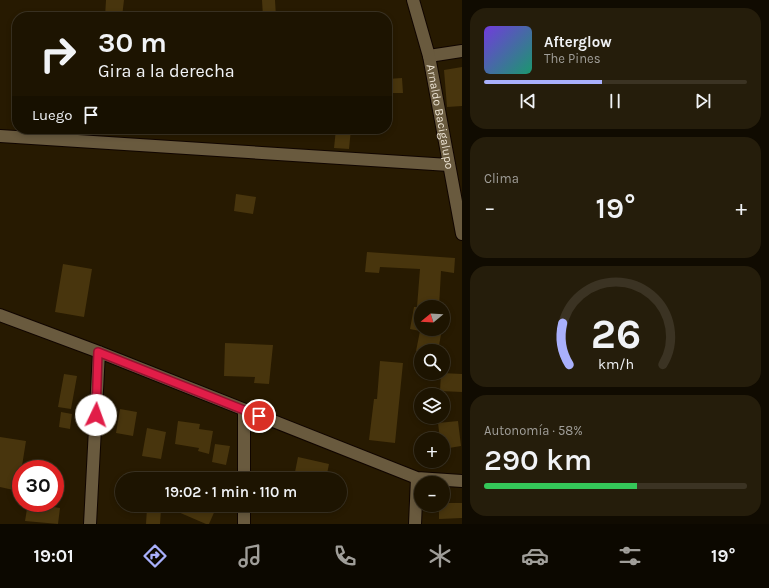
<!DOCTYPE html>
<html lang="es">
<meta charset="utf-8">
<style>
body{margin:0;font-family:Karla,sans-serif;background:#251d0b;color:#f1f3f6;height:100vh;display:flex;flex-direction:column;font-size:15px;white-space:nowrap}
*{box-sizing:border-box;margin:0}
p{font-size:13px;color:#a09e99}
.icon{flex:none;width:22px;height:22px;fill:none;stroke:currentColor;stroke-width:2;stroke-linecap:round;stroke-linejoin:round}
.map{position:relative;flex:1;overflow:hidden}
.details{display:flex;flex-direction:column;gap:8px;padding:8px;background:#100b01;width:307px}
.details>*{flex:none}
.banner{position:absolute;left:12px;top:12px;width:380px;height:122px;border-radius:16px;box-shadow:0 2px 6px #0003,0 0 0 1px #3b3323;background:#1d1401;color:#f1f3f6;overflow:hidden}
.needle{width:26px;rotate:252deg}
.controls{position:absolute;left:414px;top:300px;display:grid;gap:8px}
.controls a{display:grid;place-items:center;width:36px;height:36px;border-radius:50%;background:#1d1401;box-shadow:0 2px 6px #0003,0 0 0 1px #3b3323;font-size:20px}
.speed{position:absolute;left:12px;top:460px;display:flex;gap:8px;font-size:20px;font-weight:700;text-align:center}
.speed>*{display:grid;place-content:center;width:52px;height:52px;border-radius:50%;background:#1d1401;box-shadow:0 2px 6px #0003,0 0 0 1px #3b3323;line-height:1}
.speed .limit{border:6px solid #d22;background:#fff;color:#111}
.pin{position:absolute;display:grid;place-items:center;width:34px;height:34px;color:#fff;margin:-17px;border:2px solid #fff;border-radius:50%;box-shadow:0 1px 4px #0007}
.me{position:absolute;width:44px;margin:-22px;rotate:3deg;stroke-linejoin:round;filter:drop-shadow(0 0 3px #0008)}
.turn{display:flex;align-items:center;gap:14px;height:84px;padding:0 20px;font-size:18px}
.turn .icon{width:52px;height:52px;stroke-width:2.5}
.turn b{display:block;font-size:28px;line-height:34px}
.then{display:flex;align-items:center;height:38px;padding:0 20px;background:#0003;gap:8px;font-size:15px}
.big{font-size:30px;font-weight:600;line-height:1.1}
.details .card{flex:1;display:flex;flex-direction:column;justify-content:center;gap:6px;min-width:0;padding:0 14px;border-radius:16px;background:#251d0b}
.details .dial{align-items:center;gap:0}
.dial svg{height:104px;overflow:visible;fill:none;stroke:#3b3323;stroke-width:7;stroke-linecap:round;text-anchor:middle}
.dial text{fill:#f1f3f6;stroke:none}
.song{display:flex;align-items:center;gap:12px}
.cover{width:48px;height:48px;border-radius:6px;background:linear-gradient(135deg,hsl(260 70% 55%),hsl(160 70% 35%))}
.played{height:4px;border-radius:2px;background:linear-gradient(90deg,#a9b0fc 45%,#3b3323 45%)}
.keys{display:flex;justify-content:space-around;direction:ltr}
.heat{display:flex;justify-content:space-between;align-items:center;font-size:22px;direction:ltr}
.charge{height:6px;border-radius:3px;background:linear-gradient(90deg,#34c759 58%,#3b3323 0)}
.trip{position:absolute;left:115px;top:472px;width:232px;height:40px;border-radius:20px;background:#1d1401;box-shadow:0 2px 6px #0003,0 0 0 1px #3b3323;font-weight:600;line-height:40px;text-align:center}
.dock{display:flex;height:64px;justify-content:space-around;align-items:center;background:#0c0800;color:#a09e99}
.dock .icon{width:28px;height:28px}
.dock .on{color:#a9b0fc}
.dock b{font-size:18px;color:#f1f3f6}
main{display:flex;flex:1;min-height:0}
.map>svg:first-child{display:block}
.building{fill:#48350d}
.lines{fill:none;stroke-linecap:round;stroke-linejoin:round}
.street-casing{stroke:#100500;stroke-width:14}
.secondary-casing{stroke:#100500;stroke-width:14}
.street{stroke:#695a3e;stroke-width:12}
.secondary{stroke:#695a3e;stroke-width:12}
.route-casing{stroke:#92132f;stroke-width:10}
.route{stroke:#e11d48;stroke-width:7}
.labels{text-anchor:middle;stroke-width:4;stroke-linejoin:round;paint-order:stroke}
.street-label{font-size:12px;fill:#ece3d3;stroke:#1e1100}
</style>
<main>
<div class="map">
<svg width="462" height="524" viewBox="0 0 462 524">
<rect width="100%" height="100%" fill="#271a01"/>
<!-- building -->
<path class="building" d="M106,0H124L122,17H105Z
M262,0H275L276,17H263Z
M462,67V106L447,107L444,70Z
M402,78L403,93H388L387,79Z
M336,129H351L349,149L334,148Z
M236,194L256,197L253,214L234,211Z
M367,252L455,258L454,273L441,271L439,307H421V329H442L438,351H416L420,331L410,329L414,307H417L420,269L380,267L379,273L365,272Z
M63,264L92,269L84,317L55,312Z
M225,343L273,345L269,384L254,383L255,377L224,376Z
M380,361L403,363L395,443L369,440L374,399H377Z
M441,373L462,374V392L440,391Z
M64,374L77,376L71,409L58,407Z
M120,409L137,412L133,436L116,433Z
M61,412L72,414L70,429L59,427Z
M178,421L200,424L199,429L213,431L209,454L198,451L199,448L175,444Z
M458,421L461,446L443,449V439H440L438,423Z
M147,428L166,432L161,459L142,456Z
M0,437L26,441L18,491L0,487Z
M215,444L230,446L226,465L212,462Z
M298,457L329,464L326,479H303L294,477Z
M28,503L60,508L58,524L25,521Z
M443,503H462V518L439,519V505H443Z
M162,505H208L216,508L209,524H206Z
M147,508L161,509L160,524H146Z"/>
<g class="lines">
<!-- street casing -->
<g class="street-casing">
<path id="street" d="M429,56L462,51
M0,136L449,165
M0,315L99,352L417,478L462,481
M244,479V411
M90,524L99,352
M244,524V505
M415,524L417,478"/>
</g>
<!-- secondary casing -->
<g class="secondary-casing">
<g id="secondary">
<path id="s1" d="M413,0L429,56L462,234"/>
</g>
</g>
<!-- street -->
<use href="#street" class="street"/>
<!-- secondary -->
<use href="#secondary" class="secondary"/>
</g>
<g class="lines">
<!-- route casing -->
<g class="route-casing">
<path id="route" d="M96,415L98,352L259,416"/>
</g>
<!-- route -->
<use href="#route" class="route"/>
</g>
<g class="labels">
<!-- street labels -->
<g class="street-label">
<text dy="4" stroke="none"><textPath href="#s1" startOffset="120">Arnaldo Bacigalupo</textPath></text>
</g>
</g>
</svg>
<div class="controls">
<a><svg class="needle" viewBox="-14 -14 28 28"><path d="M0-13l5 13h-10z" fill="#e53935"/><path d="M0 13l5-13h-10z" fill="#a09e99"/></svg></a>
<a><svg class="icon" aria-label="search" viewBox="0 0 24 24"><circle cx="10" cy="10" r="6"/><path d="M15 15l6 6"/></svg></a>
<a><svg class="icon" aria-label="layers" viewBox="0 0 24 24"><path d="M12 4l9 5-9 5-9-5zM3 14l9 5 9-5"/></svg></a>
<a>+</a>
<a>−</a>
</div>
<div class="speed"><div class="limit">30</div></div>
<div class="pin" style="left:259px;top:416px;background:#d93025"><svg class="icon" aria-label="arrive" viewBox="0 0 24 24"><path d="M6 21V4h12l-3 4 3 4H6"/></svg></div>
<svg class="me" style="left:96px;top:415px" viewBox="-20 -20 40 40"><circle r="19" fill="#fff"/><path d="M0-13L10 11 0 6-10 11z" fill="#e11d48"/></svg>
<div class="trip">19:02 · 1 min · 110 m</div>
<div class="banner">
<div class="turn"><svg class="icon" aria-label="right" viewBox="0 0 24 24"><path d="M7 20v-9h11M14 6l5 5-5 5"/></svg><div><b>30 m</b>Gira a la derecha</div></div>
<div class="then">Luego<svg class="icon" aria-label="arrive" viewBox="0 0 24 24"><path d="M6 21V4h12l-3 4 3 4H6"/></svg></div>
</div>
</div>
<section class="details">
<div class="card">
<div class="song"><i class="cover"></i><div><b>Afterglow</b><p>The Pines</p></div></div>
<div class="played"></div>
<div class="keys"><svg class="icon" aria-label="previous" viewBox="0 0 24 24"><path d="M18 5L8 12l10 7zM5 5v14"/></svg><svg class="icon" aria-label="pause" viewBox="0 0 24 24"><path d="M8 5v14M16 5v14"/></svg><svg class="icon" aria-label="next" viewBox="0 0 24 24"><path d="M6 5l10 7-10 7zM19 5v14"/></svg></div>
</div>
<div class="card"><p>Clima</p>
<div class="heat"><a>−</a><b class="big">19°</b><a>+</a></div>
</div>
<div class="card dial"><svg viewBox="0 0 100 80">
<path d="M14 69A42 42 0 1 1 86 69"/>
<path d="M14 69A42 42 0 0 1 9 37" stroke="#a9b0fc"/>
<text x="50" y="56" font-size="32" font-weight="700">26</text>
<text x="50" y="72" font-size="11">km/h</text>
</svg></div>
<div class="card"><p>Autonomía · 58%</p><b class="big">290 km</b><div class="charge"></div></div>
</section>
</main>
<nav class="dock">
<b>19:01</b>
<svg class="icon on" aria-label="directions" viewBox="0 0 24 24"><path d="M12 3l9 9-9 9-9-9zM9 14v-3h6M13 9l2 2-2 2"/></svg>
<svg class="icon" aria-label="music" viewBox="0 0 24 24"><path d="M9 18V5l10-2v13"/><circle cx="6" cy="18" r="3"/><circle cx="16" cy="16" r="3"/></svg>
<svg class="icon" aria-label="phone" viewBox="0 0 24 24"><path d="M5 4h4l2 5-3 2q2 4 5 5l2-3 5 2v4C11 20 4 13 5 4z"/></svg>
<svg class="icon" aria-label="climate" viewBox="0 0 24 24"><path d="M12 3v18M4 7l16 10M4 17L20 7"/></svg>
<svg class="icon" aria-label="car" viewBox="0 0 24 24"><path d="M5 17H2v-5l4-1 3-4h7l3 4 3 1v5h-3M9 17h6M6 11h13"/><circle cx="7" cy="17" r="2"/><circle cx="17" cy="17" r="2"/></svg>
<svg class="icon" aria-label="filters" viewBox="0 0 24 24"><path d="M4 7h16M4 17h16"/><circle cx="9" cy="7" r="2"/><circle cx="15" cy="17" r="2"/></svg>
<b>19°</b>
</nav>
